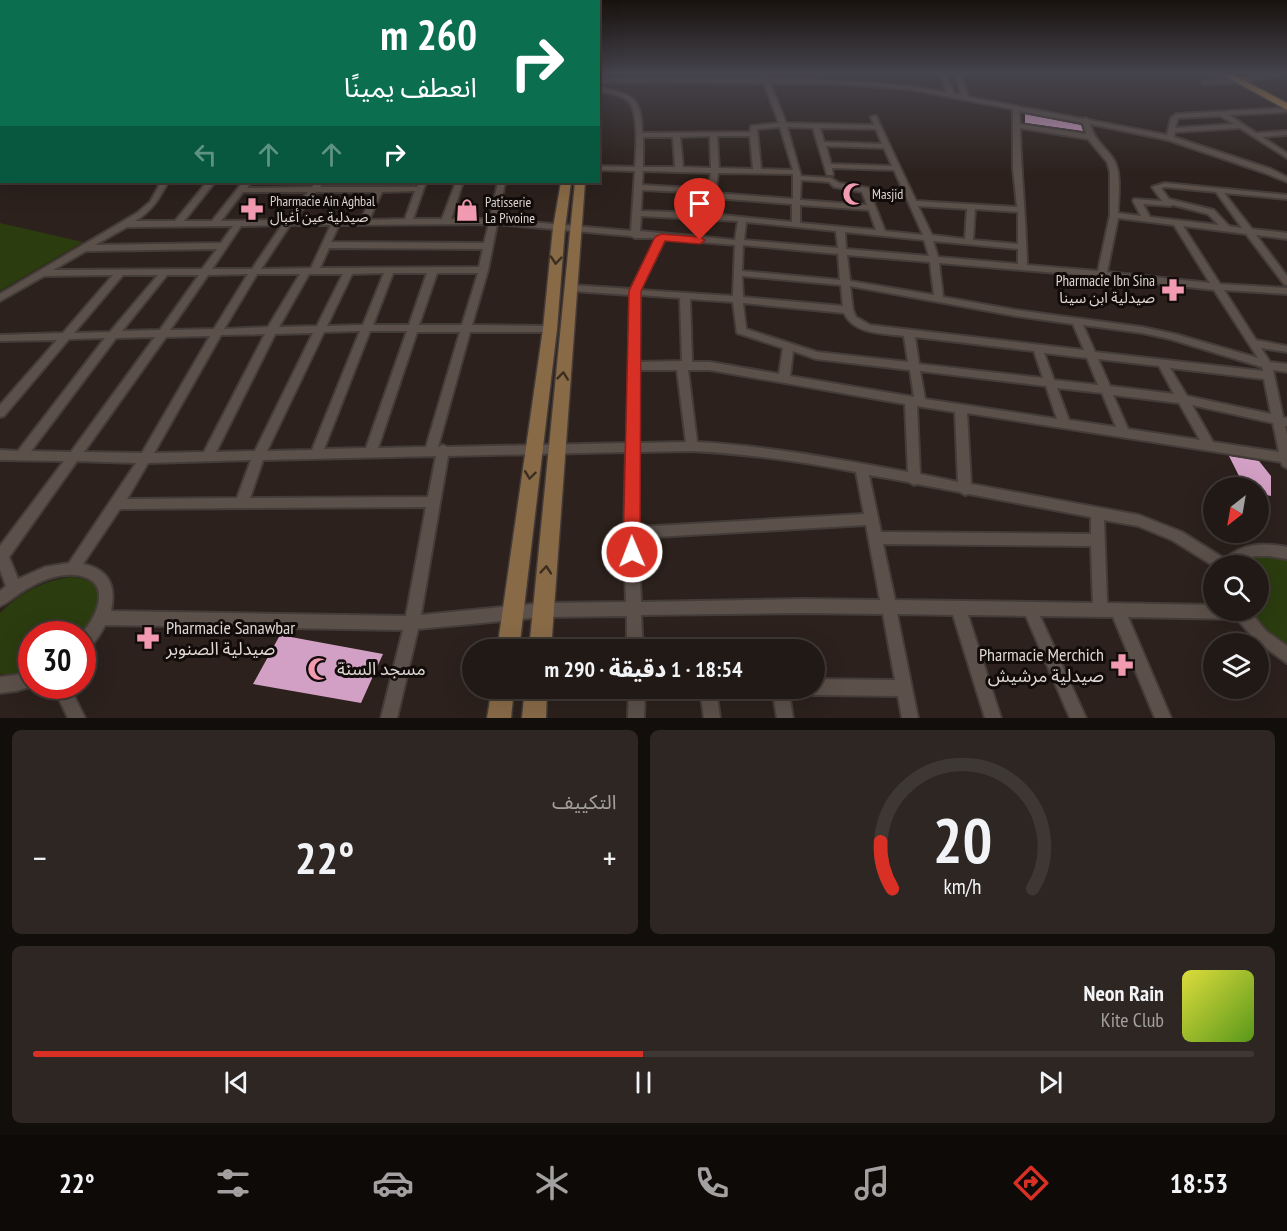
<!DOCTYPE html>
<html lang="ar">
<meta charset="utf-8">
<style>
body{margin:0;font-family:"PT Sans Narrow","Noto Sans Arabic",sans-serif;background:#2d2622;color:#f1f3f6;direction:rtl;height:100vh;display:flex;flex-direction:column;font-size:22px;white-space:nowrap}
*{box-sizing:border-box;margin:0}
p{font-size:20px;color:#a2a0a0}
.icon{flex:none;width:33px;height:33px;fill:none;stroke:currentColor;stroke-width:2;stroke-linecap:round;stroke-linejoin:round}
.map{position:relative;height:718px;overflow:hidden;direction:ltr}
.panel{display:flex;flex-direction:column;gap:12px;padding:12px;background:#120e0c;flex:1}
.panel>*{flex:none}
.top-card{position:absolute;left:0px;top:0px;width:600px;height:183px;box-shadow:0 6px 24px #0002,0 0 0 2px #3e3834;direction:rtl;background:#0b6e4f;color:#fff;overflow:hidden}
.needle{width:39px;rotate:211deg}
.controls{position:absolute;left:1203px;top:477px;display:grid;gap:12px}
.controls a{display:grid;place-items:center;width:66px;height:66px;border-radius:50%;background:#211915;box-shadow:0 6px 24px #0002,0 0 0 2px #3e3834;font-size:30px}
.speed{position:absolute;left:18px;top:621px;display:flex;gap:12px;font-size:30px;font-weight:700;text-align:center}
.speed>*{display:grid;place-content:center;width:78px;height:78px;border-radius:50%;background:#211915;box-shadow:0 6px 24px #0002,0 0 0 2px #3e3834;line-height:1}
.speed .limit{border:9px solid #d22;background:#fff;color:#111}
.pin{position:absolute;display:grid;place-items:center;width:51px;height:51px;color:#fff;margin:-62px -26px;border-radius:50% 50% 50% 0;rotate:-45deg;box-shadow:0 0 6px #0007}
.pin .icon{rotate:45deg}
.me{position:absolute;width:66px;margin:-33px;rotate:359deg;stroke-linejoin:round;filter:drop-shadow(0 0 4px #0008)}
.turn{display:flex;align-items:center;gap:21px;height:126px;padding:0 24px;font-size:27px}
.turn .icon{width:78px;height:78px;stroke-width:2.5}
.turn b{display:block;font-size:42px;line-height:51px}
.lanes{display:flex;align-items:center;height:57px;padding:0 24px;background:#0003;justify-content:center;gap:30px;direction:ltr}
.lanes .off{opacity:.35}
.big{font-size:45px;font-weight:800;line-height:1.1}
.panel .tile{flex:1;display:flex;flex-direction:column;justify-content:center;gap:9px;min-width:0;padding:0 21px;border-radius:9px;background:#2d2622}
.panel .dial{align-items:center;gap:0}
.dial svg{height:156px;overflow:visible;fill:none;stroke:#3e3834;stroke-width:7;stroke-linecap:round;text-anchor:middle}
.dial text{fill:#f1f3f6;stroke:none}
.song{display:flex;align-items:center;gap:18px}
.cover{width:72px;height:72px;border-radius:9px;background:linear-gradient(135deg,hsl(60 70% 55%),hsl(90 70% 35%))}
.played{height:6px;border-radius:3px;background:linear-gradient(90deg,#d93025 50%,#3e3834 50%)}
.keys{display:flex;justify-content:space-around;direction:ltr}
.heat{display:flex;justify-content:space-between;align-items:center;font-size:33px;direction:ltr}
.panel .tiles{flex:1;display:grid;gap:12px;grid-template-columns:1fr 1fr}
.tile:last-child{grid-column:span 2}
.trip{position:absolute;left:462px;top:639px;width:363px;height:60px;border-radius:30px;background:#211915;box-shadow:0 6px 24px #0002,0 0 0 2px #3e3834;font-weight:800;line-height:60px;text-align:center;direction:rtl}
.tab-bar{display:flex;height:96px;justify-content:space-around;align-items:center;background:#0d0a08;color:#a2a0a0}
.tab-bar .icon{width:42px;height:42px}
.tab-bar .current{color:#d93025}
.tab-bar b{font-size:27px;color:#f1f3f6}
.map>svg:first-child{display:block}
.green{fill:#2b3c0f}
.building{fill:#d2a0c4}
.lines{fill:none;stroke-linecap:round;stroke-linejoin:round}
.street-casing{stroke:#443c38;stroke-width:4}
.secondary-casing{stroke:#443c38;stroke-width:3}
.primary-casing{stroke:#443c38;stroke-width:3}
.street{fill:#5c504a;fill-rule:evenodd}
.secondary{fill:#886a47;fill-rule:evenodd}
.primary{fill:#b48544;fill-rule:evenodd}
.oneway{stroke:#3b2d1f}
.route{fill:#d93025;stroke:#8d1f18;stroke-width:1.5}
.labels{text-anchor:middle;stroke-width:6;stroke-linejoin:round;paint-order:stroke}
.far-poi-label{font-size:14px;fill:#ded7d4;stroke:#110c0a;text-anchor:start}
.poi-label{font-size:15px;fill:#ded7d4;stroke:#110c0a;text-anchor:end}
.near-poi-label{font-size:18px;fill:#ded7d4;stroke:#110c0a;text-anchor:start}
</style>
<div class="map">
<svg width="1287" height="718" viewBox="0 0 1287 718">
<rect width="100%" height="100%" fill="#2c211c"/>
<!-- green -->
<path class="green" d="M0,223L83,242L0,291Z
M1262,555L1287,559V645L1260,625L1247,611L1258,610V566H1237L1251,556Z
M70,577C116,580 101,610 82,634H32L31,671L18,674H0V613C19,593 43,581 70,577Z"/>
<!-- building -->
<path class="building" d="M1025,114L1081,125L1083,131L1025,123Z
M1229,456L1259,461L1271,476V496L1258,493V488H1245Z
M280,635L383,654L361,703L253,684Z"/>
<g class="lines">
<!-- street casing -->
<g class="street-casing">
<path id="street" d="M760,73H766L768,79C828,79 888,81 947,93L940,73H946L954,94L962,95L954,73H960L968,97L1083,119L1086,118L1089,120L1167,135L1171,118L1176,114L1287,108V112L1229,115L1256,133L1287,131V135L1262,137L1287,153V158L1240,128L1175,132L1174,137L1271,169L1287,177V182L1265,173L1168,140L1090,124C1095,142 1105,146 1114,160C1122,174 1118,198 1118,213L1141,216L1133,201L1134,199L1162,201L1152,187L1165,183L1287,195V199L1224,193L1252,229L1287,233V239L1256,235L1287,276V285L1284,284L1246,234L1183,226L1220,284L1287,288V294L1224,290L1256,340L1287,346V352L1261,348L1270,362L1287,364V372L1273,370L1283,417L1287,418V426H1285L1287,434V468L1283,466L1281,462L967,413L971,484L1139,515L1182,532L1225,559C1244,542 1264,543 1287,547V559L1269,556H1255L1246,559L1237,566H1214L1172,540L1138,526L1104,520L1107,603L1214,605V610H1249L1266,631L1287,646V663L1256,641L1237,619L1128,617L1171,718H1155L1113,617L1040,616L1086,718H1070L1026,616L968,615L1001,718H985L953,615L897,614L918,718H902L898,696L814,695L808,693L807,688H814V679L895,680L883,614L802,613L641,615L643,650H627V616L543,617L418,629L397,718H381L403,630L105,625C100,635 93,647 82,651V634H81C91,623 100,609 99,593C98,585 93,580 85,577C62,570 39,581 20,593C13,598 7,603 0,606V591L6,586L0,570V546L64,461L0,460V450L18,451L105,338L69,339L4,416L0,417V405L57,340L0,341V335L63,333L113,275L44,276L0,301V294L137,213L150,202L161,182H168C159,199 152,211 135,221H175L207,182H215L184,221H212L243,182H251L247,188L312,187L316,182H324L320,187H417L420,182H426L413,219H442L456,182H463L451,219H490L498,182H505L498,219L631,231L635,171L598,170V166L635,167C636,151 639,116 630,103C624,95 608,93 598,91V87C632,95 641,95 642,133L750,132L751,126L779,123L764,83L598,82V78L762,79ZM770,83H829L909,89L1013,109V168L1017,207L916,201L876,116L871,117L874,125L786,123ZM1019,111L1083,123L1086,134L1020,124ZM1220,116L1234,124L1175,128L1178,118ZM780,127L793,170L761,169L757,129ZM787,127L813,128L827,175H833L832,168L894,170L923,235L885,231L868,188L839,183L831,178L801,176ZM820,128L876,129L882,144L824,142ZM1020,128L1088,139L1107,162L1110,172V215L1098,271L1027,265C1026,219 1021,174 1020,128ZM710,136L711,168L683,167L680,137ZM717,136H750L753,169L719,168ZM643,137H673L675,167H643ZM826,146L884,148L892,166L831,164ZM643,171L711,173L708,189L642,185ZM718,173L793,174V199L715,193ZM801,180L829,182L834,187L862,192L867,205L800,200ZM1165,187L1216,192L1242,228L1229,226L1214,210L1169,199L1161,188ZM642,190L708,193L704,213L641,211ZM415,191L405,219L369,220L382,192ZM243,192H308L286,220L221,221ZM316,192H374L361,220H294ZM715,198L792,204V222L712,214ZM1143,204L1170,206L1173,205L1208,214L1219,225L1150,217ZM800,205L869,210L876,230L800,223ZM918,206L967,209L965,239L932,235ZM975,209L1018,212V244L973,240ZM641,216L738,221L735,240L640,231ZM1118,218L1174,225L1210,283L1107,272ZM746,222L836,231L838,248L744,240ZM489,224L484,243L331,242L339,225ZM497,224L631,236L635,238H656L631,289L572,285L567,288L572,291L630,295L627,443L447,447L443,445L438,447L470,332H550L555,329L550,326L472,325L488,270ZM282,225L252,269H212L241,226ZM290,225H331L311,268L261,269ZM127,227L233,226L221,243L95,245ZM845,232L924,240L929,256L846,249ZM665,239L735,245L733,296L640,290ZM933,241L1018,249V264L938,257ZM743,245L838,254L840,280L742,271ZM329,248L483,249L479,267L320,268ZM217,249L202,269L53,270L86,251ZM847,255L930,262L934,295L850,281ZM939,263L1102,277L1214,290L1258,358L1175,334L1142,327L1016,310L943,297ZM384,273L363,325L327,326L352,274ZM393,273H427L409,325H373ZM437,273H478L462,325H419ZM248,274L214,329L170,330L208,275ZM257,274H300L268,327L224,329ZM309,274H343L317,326L279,327ZM123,275H158L110,332L74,333ZM167,275H199L160,330L122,331ZM742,276L841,285L843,306L743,297ZM850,286L1016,316L1073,324L1084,350L870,325L856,317L853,310ZM640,295L680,298L682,361L639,362ZM690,299L733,302L737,333L783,348L779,374L710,362H692ZM743,303L844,313C854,335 884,333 904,336L908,362L817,352L746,329ZM1083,325L1142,333L1170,339L1262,367L1263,371L1095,352ZM360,331L312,450L267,451L324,332ZM370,331H407L366,448L324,449ZM417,332H460L426,447L378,448ZM313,333L255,451L216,452L275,334ZM265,334L204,452L154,453L221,335ZM210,336L142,453L84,452L166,337ZM155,337L71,452L31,451L116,338ZM915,337L1034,351L1043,378L919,364ZM793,351L816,359L910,370L914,397L790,376ZM1044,353L1087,358L1098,385L1054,380ZM1098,359L1159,366L1174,394L1110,386ZM1170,368L1264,379L1271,414L1187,396ZM639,370H677L686,442L638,443ZM688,370H710L905,404L908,472C837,459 769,446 697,442ZM920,371L1046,386L1057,419L925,399ZM1057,388L1102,393L1116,427L1069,420ZM1113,395L1179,403L1200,440L1128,429ZM1192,405L1273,423L1279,452L1213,442ZM917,406L955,412L958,482L920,474ZM692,451C750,454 800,461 856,472L864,514L638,527V452ZM626,452L624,533L626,602L543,603L421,615L448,456ZM436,456L428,497L250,498L263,460ZM251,460L237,498L127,499L148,463ZM77,461L136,463L69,563L45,567L18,579L9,557ZM869,475L909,482L914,485L917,484L960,492L965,495L969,494L1091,517V534L881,532ZM426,507L406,616L111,611C116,586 110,570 83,564L120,509ZM866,525L880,600L802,599L641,602L638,538ZM883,544L1091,546L1093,603L895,600Z
M1254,73L1266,75L1275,73L1287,74L1239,83L1204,84L1201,82L1204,80L1239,79L1259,76Z
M32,670L33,686L16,691L0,693V677L16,675Z
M53,686H69L85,718H68Z
M629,688H645L644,718H628Z
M700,688H716L720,718H704Z
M772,688H788L793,718H777Z"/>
</g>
<!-- secondary casing -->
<g class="secondary-casing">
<path id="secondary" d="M0,105H2V111H0Z
M561,182H571L565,228L557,329L519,650H497L543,329L553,228Z
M575,182H585L551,650H529Z
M492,688H514L511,718H487Z
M525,688H547L546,718H522Z"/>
</g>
<!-- primary casing -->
<g class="primary-casing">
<path id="primary" d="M1219,73H1230L1287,103V110Z"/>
</g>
<!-- street -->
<use href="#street" class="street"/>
<!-- secondary -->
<use href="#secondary" class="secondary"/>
<!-- primary -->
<use href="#primary" class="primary"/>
</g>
<!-- one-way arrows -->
<defs><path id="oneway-chevron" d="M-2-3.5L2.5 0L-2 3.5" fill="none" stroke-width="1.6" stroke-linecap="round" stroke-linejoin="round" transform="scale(1.5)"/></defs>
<g class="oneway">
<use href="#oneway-chevron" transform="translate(556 260) rotate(95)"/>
<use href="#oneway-chevron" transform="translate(563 376) rotate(-84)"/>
<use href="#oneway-chevron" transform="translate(530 475) rotate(97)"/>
<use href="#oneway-chevron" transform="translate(546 570) rotate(-85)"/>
</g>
<!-- sky -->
<linearGradient id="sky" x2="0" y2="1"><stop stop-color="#18120f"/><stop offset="0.42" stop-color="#45434b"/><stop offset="1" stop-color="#45434b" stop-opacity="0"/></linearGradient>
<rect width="1287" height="174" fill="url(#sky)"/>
<!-- route -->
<path class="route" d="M661,234L700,237L705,240L700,244L665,241L641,291L640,552L638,558L632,560L625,558L623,552L629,291L655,237Z"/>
<!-- icons -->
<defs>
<g id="mosque-bare" transform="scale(1.8)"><path d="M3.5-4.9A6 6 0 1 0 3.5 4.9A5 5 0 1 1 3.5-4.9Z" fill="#f29aaf" stroke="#110c0a" stroke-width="2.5" paint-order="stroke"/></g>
<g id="pharmacy-bare" transform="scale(1.8)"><path d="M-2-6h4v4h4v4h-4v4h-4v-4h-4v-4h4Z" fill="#f29aaf" stroke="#110c0a" stroke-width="2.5" paint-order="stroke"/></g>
<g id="shop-bare" transform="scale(1.8)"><path d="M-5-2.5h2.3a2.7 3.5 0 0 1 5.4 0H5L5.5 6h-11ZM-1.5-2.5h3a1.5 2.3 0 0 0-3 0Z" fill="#f29aaf" stroke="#110c0a" stroke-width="2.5" paint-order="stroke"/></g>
</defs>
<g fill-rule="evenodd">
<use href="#mosque-bare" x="854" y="194"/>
<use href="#pharmacy-bare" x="252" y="209"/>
<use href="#shop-bare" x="467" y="210"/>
<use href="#pharmacy-bare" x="1173" y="290"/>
<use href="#pharmacy-bare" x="148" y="638"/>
<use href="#pharmacy-bare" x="1122" y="665"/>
<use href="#mosque-bare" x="319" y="669"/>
</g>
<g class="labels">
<!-- far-poi labels -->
<g class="far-poi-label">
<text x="872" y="199">Masjid</text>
<text x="270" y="206">Pharmacie Ain Aghbal<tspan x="270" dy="16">صيدلية عين أغبال</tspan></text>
<text x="485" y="207">Patisserie<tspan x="485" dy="16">La Pivoine</tspan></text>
</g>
<!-- poi labels -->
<g class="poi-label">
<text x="1155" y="286">Pharmacie Ibn Sina<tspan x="1155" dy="17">صيدلية ابن سينا</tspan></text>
</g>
<!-- near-poi labels -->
<g class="near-poi-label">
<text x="166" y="634">Pharmacie Sanawbar<tspan x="166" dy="21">صيدلية الصنوبر</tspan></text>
<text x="1104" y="661" text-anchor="end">Pharmacie Merchich<tspan x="1104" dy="21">صيدلية مرشيش</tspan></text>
<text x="337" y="675">مسجد السنة</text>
</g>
</g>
</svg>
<div class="controls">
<a><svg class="needle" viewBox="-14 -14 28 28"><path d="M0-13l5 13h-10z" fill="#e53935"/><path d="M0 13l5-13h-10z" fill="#a2a0a0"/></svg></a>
<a><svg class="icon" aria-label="search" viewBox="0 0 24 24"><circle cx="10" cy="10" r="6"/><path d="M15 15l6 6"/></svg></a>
<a><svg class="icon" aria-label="layers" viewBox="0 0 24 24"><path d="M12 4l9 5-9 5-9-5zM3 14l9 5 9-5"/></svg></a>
</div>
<div class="speed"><div class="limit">30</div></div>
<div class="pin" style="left:700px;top:240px;background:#d93025"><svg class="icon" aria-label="arrive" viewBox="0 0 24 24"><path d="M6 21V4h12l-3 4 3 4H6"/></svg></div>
<svg class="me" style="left:632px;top:552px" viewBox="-20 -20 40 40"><circle r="17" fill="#d93025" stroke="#fff" stroke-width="3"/><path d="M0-11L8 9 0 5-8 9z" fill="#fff"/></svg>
<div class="trip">18:54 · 1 دقيقة · 290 m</div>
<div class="top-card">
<div class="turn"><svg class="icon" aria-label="right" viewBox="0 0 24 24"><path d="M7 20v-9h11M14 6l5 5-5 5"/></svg><div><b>260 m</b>انعطف يمينًا</div></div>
<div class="lanes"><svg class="icon off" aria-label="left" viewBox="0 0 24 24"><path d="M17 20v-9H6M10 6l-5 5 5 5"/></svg><svg class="icon off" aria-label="ahead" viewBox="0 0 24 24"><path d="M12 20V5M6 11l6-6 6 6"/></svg><svg class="icon off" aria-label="ahead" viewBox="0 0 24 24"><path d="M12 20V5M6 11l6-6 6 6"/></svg><svg class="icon" aria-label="right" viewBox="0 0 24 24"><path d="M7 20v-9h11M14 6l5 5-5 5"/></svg></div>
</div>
</div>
<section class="panel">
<div class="tiles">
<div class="tile dial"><svg viewBox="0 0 100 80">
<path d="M14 69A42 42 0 1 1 86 69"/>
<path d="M14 69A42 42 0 0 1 8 45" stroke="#d93025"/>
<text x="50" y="56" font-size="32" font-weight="700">20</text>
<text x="50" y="72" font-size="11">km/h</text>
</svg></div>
<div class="tile"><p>التكييف</p>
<div class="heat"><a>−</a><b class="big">22°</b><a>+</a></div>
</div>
<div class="tile">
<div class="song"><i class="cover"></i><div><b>Neon Rain</b><p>Kite Club</p></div></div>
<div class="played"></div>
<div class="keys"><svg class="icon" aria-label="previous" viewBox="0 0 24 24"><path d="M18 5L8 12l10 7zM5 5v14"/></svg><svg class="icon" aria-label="pause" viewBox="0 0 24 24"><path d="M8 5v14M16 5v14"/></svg><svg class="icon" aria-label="next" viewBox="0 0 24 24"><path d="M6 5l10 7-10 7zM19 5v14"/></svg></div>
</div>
</div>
</section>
<nav class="tab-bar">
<b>18:53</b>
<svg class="icon current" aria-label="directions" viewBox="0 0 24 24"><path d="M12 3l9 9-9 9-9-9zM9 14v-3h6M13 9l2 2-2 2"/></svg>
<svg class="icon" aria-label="music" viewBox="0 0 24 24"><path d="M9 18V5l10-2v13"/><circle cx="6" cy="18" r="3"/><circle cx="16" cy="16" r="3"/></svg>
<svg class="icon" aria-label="phone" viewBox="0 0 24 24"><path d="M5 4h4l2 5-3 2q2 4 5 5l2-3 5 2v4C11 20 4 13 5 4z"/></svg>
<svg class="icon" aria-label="climate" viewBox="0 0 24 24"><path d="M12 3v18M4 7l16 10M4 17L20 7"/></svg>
<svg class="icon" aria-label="car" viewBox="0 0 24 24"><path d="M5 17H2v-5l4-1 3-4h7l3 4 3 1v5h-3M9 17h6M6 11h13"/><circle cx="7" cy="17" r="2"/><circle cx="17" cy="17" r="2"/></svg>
<svg class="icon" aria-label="filters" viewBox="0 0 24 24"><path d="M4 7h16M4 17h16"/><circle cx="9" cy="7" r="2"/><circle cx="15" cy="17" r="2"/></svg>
<b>22°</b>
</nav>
